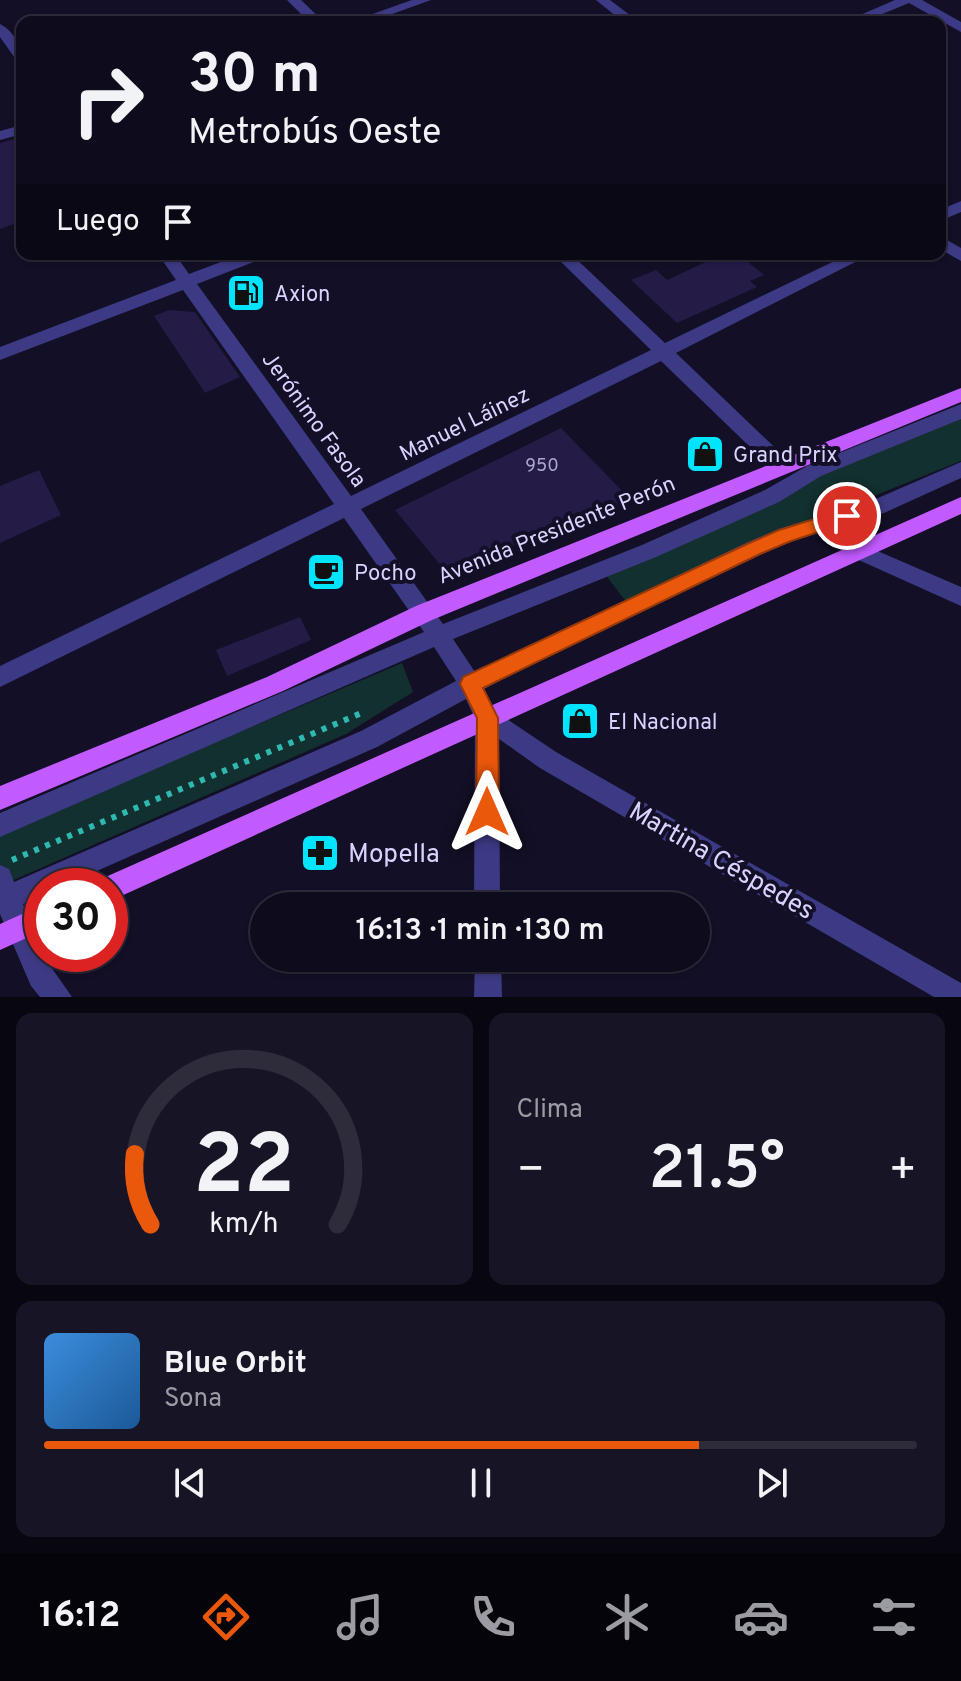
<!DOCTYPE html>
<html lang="es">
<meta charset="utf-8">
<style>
body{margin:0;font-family:Overpass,sans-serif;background:#171425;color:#f1f3f6;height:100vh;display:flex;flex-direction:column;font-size:30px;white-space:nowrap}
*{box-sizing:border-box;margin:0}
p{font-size:26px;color:#9b9ba3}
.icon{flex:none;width:44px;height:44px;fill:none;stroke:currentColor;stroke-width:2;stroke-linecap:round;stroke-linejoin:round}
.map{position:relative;height:997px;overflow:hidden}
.drawer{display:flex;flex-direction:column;gap:16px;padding:16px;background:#08060f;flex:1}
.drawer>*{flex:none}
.banner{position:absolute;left:16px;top:16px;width:930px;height:244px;border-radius:16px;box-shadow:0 2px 6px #0004,0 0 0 2px #2e2b3b;background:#0e0b1c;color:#f1f3f6;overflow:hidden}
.speed{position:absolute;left:24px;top:868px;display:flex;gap:16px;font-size:40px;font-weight:700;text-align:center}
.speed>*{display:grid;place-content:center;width:104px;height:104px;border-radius:50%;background:#0e0b1c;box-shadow:0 2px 6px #0004,0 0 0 2px #2e2b3b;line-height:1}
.speed .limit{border:12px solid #d22;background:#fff;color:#111}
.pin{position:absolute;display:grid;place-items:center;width:68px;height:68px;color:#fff;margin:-34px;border:4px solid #fff;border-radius:50%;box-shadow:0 2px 8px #0007}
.me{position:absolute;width:88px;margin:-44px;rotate:0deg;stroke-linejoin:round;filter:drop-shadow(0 0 6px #0008)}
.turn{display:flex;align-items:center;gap:28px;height:168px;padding:0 40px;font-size:36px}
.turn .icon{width:104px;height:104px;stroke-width:2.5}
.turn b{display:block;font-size:56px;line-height:68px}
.then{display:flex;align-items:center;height:76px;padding:0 40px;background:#0003;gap:16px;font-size:30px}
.big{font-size:60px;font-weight:600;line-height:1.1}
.drawer .card{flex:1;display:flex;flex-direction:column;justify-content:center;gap:12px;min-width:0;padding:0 28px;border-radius:16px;background:#171425}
.drawer .dial{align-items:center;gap:0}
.dial svg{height:208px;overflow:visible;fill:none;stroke:#2e2b3b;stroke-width:7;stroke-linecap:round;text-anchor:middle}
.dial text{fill:#f1f3f6;stroke:none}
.song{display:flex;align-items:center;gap:24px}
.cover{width:96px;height:96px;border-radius:12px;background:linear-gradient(135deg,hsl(210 70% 55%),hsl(210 70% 35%))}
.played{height:8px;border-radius:4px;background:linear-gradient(90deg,#ea580c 75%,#2e2b3b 75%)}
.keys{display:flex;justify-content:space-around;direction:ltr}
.heat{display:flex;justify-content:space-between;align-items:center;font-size:44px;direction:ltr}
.drawer .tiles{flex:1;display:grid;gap:16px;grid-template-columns:1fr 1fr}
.card:last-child{grid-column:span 2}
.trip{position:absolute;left:250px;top:892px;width:460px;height:80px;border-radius:40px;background:#0e0b1c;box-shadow:0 2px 6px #0004,0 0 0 2px #2e2b3b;font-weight:600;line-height:80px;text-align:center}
.dock{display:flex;height:128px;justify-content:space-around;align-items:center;background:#06040b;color:#9b9ba3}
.dock .icon{width:56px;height:56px}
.dock .current{color:#ea580c}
.dock b{font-size:36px;color:#f1f3f6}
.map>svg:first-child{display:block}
.green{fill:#12302f}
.building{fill:#241b47}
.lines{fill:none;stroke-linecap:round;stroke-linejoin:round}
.path{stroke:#2fb8b0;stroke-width:6;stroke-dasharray:5 7;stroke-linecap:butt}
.minor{fill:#3d3a85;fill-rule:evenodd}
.major{fill:#c25bff;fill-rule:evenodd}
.route{fill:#ea580c;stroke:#983908;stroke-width:2}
.labels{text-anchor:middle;stroke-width:8;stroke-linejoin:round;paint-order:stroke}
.number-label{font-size:18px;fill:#aca6d1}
.poi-label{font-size:22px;fill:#d9d4ff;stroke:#130f26;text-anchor:start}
.street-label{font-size:22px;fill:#d9d4ff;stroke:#130f26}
.near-poi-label{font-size:26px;fill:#d9d4ff;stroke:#130f26;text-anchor:start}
.near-street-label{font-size:26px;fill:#d9d4ff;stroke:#130f26}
</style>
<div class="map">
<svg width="961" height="997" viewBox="0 0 961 997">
<rect width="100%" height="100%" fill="#130f26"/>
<!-- green -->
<path class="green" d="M961,414V461L794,528L627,603L605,574L811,478Z
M402,663L413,692L346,734L0,886V834Z"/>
<!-- building -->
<path class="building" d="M22,137V221L0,229V143Z
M723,254H738L764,275L750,281L757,287L677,323L631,280L656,270L667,280Z
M169,310L195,312L240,377L205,393L154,316Z
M561,428L632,501L446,572L395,510Z
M39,470L61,515L0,543V486Z
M300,617L311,640L227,676L216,650Z"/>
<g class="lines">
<!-- path -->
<path class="path" d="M12,860L364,712"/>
<!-- minor -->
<path class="minor" d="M287,0H301L324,22H309Z
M412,0H431L370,22H350Z
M596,0H610L639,22H623Z
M895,0H922L961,22V32L909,3L863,22H844Z
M0,24C14,31 22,47 22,62L17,61L0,37Z
M22,125V134L0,140V131Z
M961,201V212L940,221V210Z
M940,236L961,248V261L940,249Z
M158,254H175L189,274L242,254H266L264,258L197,284L351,496L651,350L553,254H571L665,343L849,254H871L676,353L790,462L793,467L790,472H776L661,361L361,509L443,624L642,545L765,490L807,466L961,404V419L821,476L779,502L656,557L453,639L475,672L746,543L779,529L871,501L961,462V478L884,513L792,541L760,555L537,661L484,689L495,711L556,752L961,983V997H934L540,768L499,739L500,906H474L475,719L466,699L377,747L63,886H42V895L23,904L42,954L72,997H40L31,986L0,914V865L9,869L14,882L361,731L456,681L434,647L0,837V813L424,632L344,518L0,687V666L334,504L183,290L0,360V347L176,280Z
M859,543L961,587V606L852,557L849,551L852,545Z
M475,958H501L502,997H474Z"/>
<!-- major -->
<path class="major" d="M961,388V402L432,620L283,691L0,810V786L267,677L416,606Z
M961,497V514L119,897L110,901V886H98L101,879Z
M42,905V931L0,950V924Z"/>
</g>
<!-- route -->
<path class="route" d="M847,509L853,511L856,516L853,521L791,541L760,554L483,688L498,718L499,812L495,820L487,823L480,820L476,812L477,718L460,684L463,677L747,544L779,530Z"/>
<!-- icons -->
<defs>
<g id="fuel-square" transform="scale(2)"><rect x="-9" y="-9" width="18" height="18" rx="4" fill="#00e5ff" stroke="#130f26"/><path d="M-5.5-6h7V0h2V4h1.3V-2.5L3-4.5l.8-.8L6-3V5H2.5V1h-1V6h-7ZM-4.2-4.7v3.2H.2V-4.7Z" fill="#111"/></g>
<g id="shop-square" transform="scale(2)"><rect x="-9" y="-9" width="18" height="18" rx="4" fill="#00e5ff" stroke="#130f26"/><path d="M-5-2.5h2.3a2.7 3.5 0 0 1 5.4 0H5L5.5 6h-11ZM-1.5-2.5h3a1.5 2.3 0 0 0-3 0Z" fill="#111"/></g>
<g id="cafe-square" transform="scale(2)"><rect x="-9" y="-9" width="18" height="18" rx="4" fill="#00e5ff" stroke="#130f26"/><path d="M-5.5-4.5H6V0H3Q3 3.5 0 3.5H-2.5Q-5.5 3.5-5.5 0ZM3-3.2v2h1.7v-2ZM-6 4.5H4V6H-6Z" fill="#111"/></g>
<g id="pharmacy-square" transform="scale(2)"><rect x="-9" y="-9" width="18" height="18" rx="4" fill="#00e5ff" stroke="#130f26"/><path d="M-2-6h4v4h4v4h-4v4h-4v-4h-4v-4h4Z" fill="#111"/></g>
</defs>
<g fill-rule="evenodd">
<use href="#fuel-square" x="246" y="293"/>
<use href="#shop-square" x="705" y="454"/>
<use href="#cafe-square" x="326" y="572"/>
<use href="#shop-square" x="580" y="721"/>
<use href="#pharmacy-square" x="320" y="853"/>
</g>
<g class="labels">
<!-- number labels -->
<g class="number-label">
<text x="542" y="471">950</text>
</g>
<!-- poi labels -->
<g class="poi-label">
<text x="274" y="301">Axion</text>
<text x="733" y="462">Grand Prix</text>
<text x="354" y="580">Pocho</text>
<text x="608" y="729">El Nacional</text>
</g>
<!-- street labels -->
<g class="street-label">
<text transform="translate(315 419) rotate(54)" y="8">Jerónimo Fasola</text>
<text transform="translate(464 423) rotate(-26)" y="8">Manuel Láinez</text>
<text transform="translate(556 529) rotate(-22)" y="8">Avenida Presidente Perón</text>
</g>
<!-- near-poi labels -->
<g class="near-poi-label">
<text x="348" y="862">Mopella</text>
</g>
<!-- near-street labels -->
<g class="near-street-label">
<text transform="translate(722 860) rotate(30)" y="9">Martina Céspedes</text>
</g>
</g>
</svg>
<div class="speed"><div class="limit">30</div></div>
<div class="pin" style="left:847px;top:516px;background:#d93025"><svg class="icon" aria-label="arrive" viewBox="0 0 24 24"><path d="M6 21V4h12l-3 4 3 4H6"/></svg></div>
<svg class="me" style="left:487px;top:812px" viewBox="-20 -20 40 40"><path d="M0-17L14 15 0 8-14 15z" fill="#ea580c" stroke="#fff" stroke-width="4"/></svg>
<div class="trip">16:13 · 1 min · 130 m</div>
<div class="banner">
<div class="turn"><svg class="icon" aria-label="right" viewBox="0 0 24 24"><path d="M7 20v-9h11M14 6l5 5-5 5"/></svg><div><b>30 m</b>Metrobús Oeste</div></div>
<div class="then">Luego<svg class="icon" aria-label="arrive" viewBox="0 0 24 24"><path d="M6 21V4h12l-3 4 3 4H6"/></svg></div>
</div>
</div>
<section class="drawer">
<div class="tiles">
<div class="card dial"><svg viewBox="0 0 100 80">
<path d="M14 69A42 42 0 1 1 86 69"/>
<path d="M14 69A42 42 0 0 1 8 42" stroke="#ea580c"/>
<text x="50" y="56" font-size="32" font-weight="700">22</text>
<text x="50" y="72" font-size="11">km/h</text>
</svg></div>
<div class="card"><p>Clima</p>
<div class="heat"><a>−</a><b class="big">21.5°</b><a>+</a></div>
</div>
<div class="card">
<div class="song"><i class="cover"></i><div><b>Blue Orbit</b><p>Sona</p></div></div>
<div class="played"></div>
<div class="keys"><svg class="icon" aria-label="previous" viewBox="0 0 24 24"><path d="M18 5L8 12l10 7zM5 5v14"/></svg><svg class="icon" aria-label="pause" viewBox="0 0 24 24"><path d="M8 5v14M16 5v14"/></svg><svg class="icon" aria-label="next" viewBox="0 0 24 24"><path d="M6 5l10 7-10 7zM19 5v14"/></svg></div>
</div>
</div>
</section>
<nav class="dock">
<b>16:12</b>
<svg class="icon current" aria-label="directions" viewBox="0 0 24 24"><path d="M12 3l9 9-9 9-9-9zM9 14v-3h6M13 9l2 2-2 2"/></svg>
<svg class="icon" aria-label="music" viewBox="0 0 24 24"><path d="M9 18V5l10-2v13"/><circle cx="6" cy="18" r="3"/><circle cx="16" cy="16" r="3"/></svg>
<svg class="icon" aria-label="phone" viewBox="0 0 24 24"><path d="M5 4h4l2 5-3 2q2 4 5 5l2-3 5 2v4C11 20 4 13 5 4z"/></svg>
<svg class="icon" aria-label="climate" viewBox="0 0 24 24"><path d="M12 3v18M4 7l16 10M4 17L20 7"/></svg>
<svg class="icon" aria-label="car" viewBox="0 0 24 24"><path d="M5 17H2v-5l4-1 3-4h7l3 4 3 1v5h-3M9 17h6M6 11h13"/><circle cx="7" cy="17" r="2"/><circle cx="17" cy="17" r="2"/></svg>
<svg class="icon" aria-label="filters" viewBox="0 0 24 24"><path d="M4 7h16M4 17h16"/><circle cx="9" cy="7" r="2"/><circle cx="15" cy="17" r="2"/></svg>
</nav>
